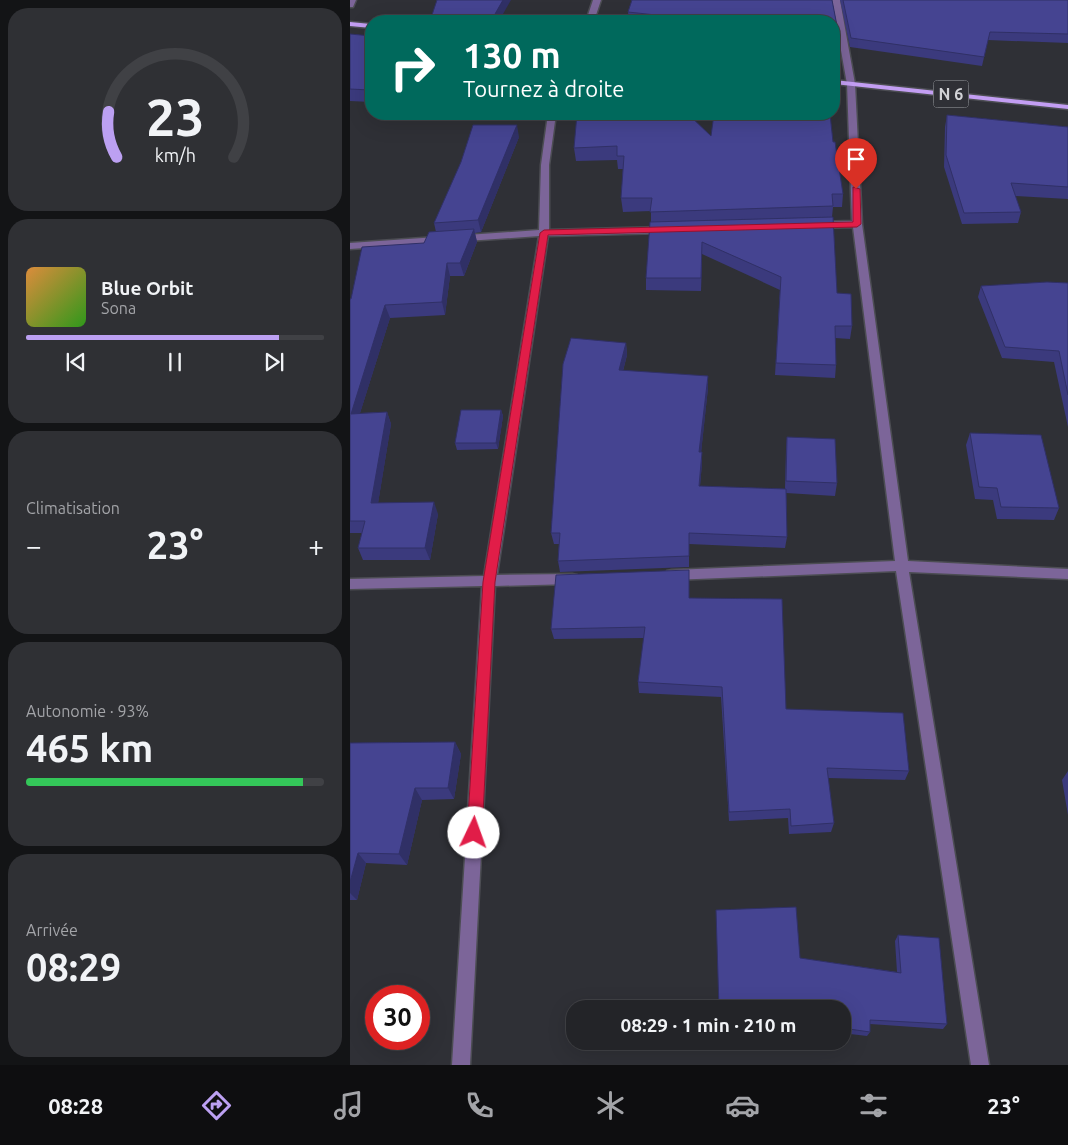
<!DOCTYPE html>
<html lang="fr">
<meta charset="utf-8">
<style>
body{margin:0;font-family:Ubuntu,sans-serif;background:#2f3034;color:#f1f3f6;height:100vh;display:flex;flex-direction:column;font-size:19px;white-space:nowrap}
*{box-sizing:border-box;margin:0}
p{font-size:16px;color:#a3a4a8}
.icon{flex:none;width:28px;height:28px;fill:none;stroke:currentColor;stroke-width:2;stroke-linecap:round;stroke-linejoin:round}
.map{position:relative;flex:1;overflow:hidden}
.side{display:flex;flex-direction:column;gap:8px;padding:8px;background:#131416;width:350px}
.side>*{flex:none}
.guide{position:absolute;left:15px;top:15px;width:475px;height:105px;border-radius:20px;box-shadow:0 5px 20px #0002,0 0 0 1px #404145;background:#00695c;color:#fff;overflow:hidden}
.speed{position:absolute;left:15px;top:985px;display:flex;gap:10px;font-size:25px;font-weight:700;text-align:center}
.speed>*{display:grid;place-content:center;width:65px;height:65px;border-radius:50%;background:#232428;box-shadow:0 5px 20px #0002,0 0 0 1px #404145;line-height:1}
.speed .limit{border:8px solid #d22;background:#fff;color:#111}
.pin{position:absolute;display:grid;place-items:center;width:42px;height:42px;color:#fff;margin:-51px -21px;border-radius:50% 50% 50% 0;rotate:-45deg;box-shadow:0 0 5px #0007}
.pin .icon{rotate:45deg}
.me{position:absolute;width:55px;margin:-28px;rotate:3deg;stroke-linejoin:round;filter:drop-shadow(0 0 4px #0008)}
.turn{display:flex;align-items:center;gap:18px;height:105px;padding:0 15px;font-size:22px}
.turn .icon{width:65px;height:65px;stroke-width:2.5}
.turn b{display:block;font-size:35px;line-height:42px}
.big{font-size:38px;font-weight:700;line-height:1.1}
.side .tile{flex:1;display:flex;flex-direction:column;justify-content:center;gap:8px;min-width:0;padding:0 18px;border-radius:20px;background:#2f3034}
.side .dial{align-items:center;gap:0}
.dial svg{height:130px;overflow:visible;fill:none;stroke:#404145;stroke-width:7;stroke-linecap:round;text-anchor:middle}
.dial text{fill:#f1f3f6;stroke:none}
.song{display:flex;align-items:center;gap:15px}
.cover{width:60px;height:60px;border-radius:8px;background:linear-gradient(135deg,hsl(30 70% 55%),hsl(110 70% 35%))}
.played{height:5px;border-radius:2px;background:linear-gradient(90deg,#bca0f2 85%,#404145 85%)}
.keys{display:flex;justify-content:space-around;direction:ltr}
.heat{display:flex;justify-content:space-between;align-items:center;font-size:28px;direction:ltr}
.charge{height:8px;border-radius:4px;background:linear-gradient(90deg,#34c759 93%,#404145 0)}
.trip{position:absolute;left:216px;top:1000px;width:285px;height:50px;border-radius:20px;background:#232428;box-shadow:0 5px 20px #0002,0 0 0 1px #404145;font-weight:700;line-height:50px;text-align:center}
.dock{display:flex;height:80px;justify-content:space-around;align-items:center;background:#0e0e10;color:#a3a4a8}
.dock .icon{width:35px;height:35px}
.dock .active{color:#bca0f2}
.dock b{font-size:22px;color:#f1f3f6}
main{display:flex;flex:1;min-height:0}
.map>svg:first-child{display:block}
.lines{fill:none;stroke-linecap:round;stroke-linejoin:round}
.minor-casing{stroke:#4c4d53;stroke-width:3}
.major-casing{stroke:#4c4d53;stroke-width:3}
.minor{fill:#7c6599;fill-rule:evenodd}
.major{fill:#c39ef3;fill-rule:evenodd}
.wall{fill:#3b3a7d}
.shaded-wall{fill:#303066}
.building{fill:#454491;stroke:#303066}
.route{fill:#e11d48;stroke:#92132f}
.labels{text-anchor:middle;stroke-width:5;stroke-linejoin:round;paint-order:stroke}
.shield{fill:#2f3036;stroke:#a1a2a7;stroke-width:1}
.shield-label{font-size:16px;font-weight:bold;fill:#d2d3d7}
</style>
<main>
<section class="side">
<div class="tile dial"><svg viewBox="0 0 100 80">
<path d="M14 69A42 42 0 1 1 86 69"/>
<path d="M14 69A42 42 0 0 1 9 41" stroke="#bca0f2"/>
<text x="50" y="56" font-size="32" font-weight="700">23</text>
<text x="50" y="72" font-size="11">km/h</text>
</svg></div>
<div class="tile">
<div class="song"><i class="cover"></i><div><b>Blue Orbit</b><p>Sona</p></div></div>
<div class="played"></div>
<div class="keys"><svg class="icon" aria-label="previous" viewBox="0 0 24 24"><path d="M18 5L8 12l10 7zM5 5v14"/></svg><svg class="icon" aria-label="pause" viewBox="0 0 24 24"><path d="M8 5v14M16 5v14"/></svg><svg class="icon" aria-label="next" viewBox="0 0 24 24"><path d="M6 5l10 7-10 7zM19 5v14"/></svg></div>
</div>
<div class="tile"><p>Climatisation</p>
<div class="heat"><a>−</a><b class="big">23°</b><a>+</a></div>
</div>
<div class="tile"><p>Autonomie · 93%</p><b class="big">465 km</b><div class="charge"></div></div>
<div class="tile"><p>Arrivée</p><b class="big">08:29</b></div>
</section>
<div class="map">
<svg width="718" height="1065" viewBox="0 0 718 1065">
<rect width="100%" height="100%" fill="#2f3036"/>
<g class="lines">
<!-- minor casing -->
<g class="minor-casing">
<path id="minor" d="M0,0H6L3,7H0Z
M243,0H251L244,21H236Z
M482,0H490L505,84L512,224L558,561L718,569V579L559,572L639,1065H621L546,571L322,580L317,579L316,575L317,571L322,570L545,561L503,227L467,228L462,225L467,222L502,221L497,84Z
M198,114H206L199,165V230L314,227L319,230L314,233L198,236L147,575L222,574L227,575L228,579L227,583L222,584L145,586L120,1065H102L132,586L0,589V579L134,576L189,236L0,249V243L189,230L191,165Z"/>
</g>
<!-- major casing -->
<g class="major-casing">
<path id="major" d="M0,22L21,24V28L0,26Z
M484,80L718,105V109L484,84Z"/>
</g>
<!-- minor -->
<use href="#minor" class="minor"/>
<!-- major -->
<use href="#major" class="major"/>
</g>
<!-- wall -->
<path class="wall" d="M282,0H482L489,36L488,45H484V21H288L279,20L278,12Z
M490,0H718V43L638,40L632,66L500,47Z
M0,34L21,36V102L0,101Z
M597,115L718,127V199L665,196L671,212L668,223L612,224L594,167L595,127Z
M361,136L483,142L493,194L492,207H483L482,217L487,293L502,326L500,339L485,338L486,365L485,378L425,375L430,290L352,254L351,291L296,290V278L301,222V211L273,212L271,198L273,169H268L267,160L226,161L224,148Z
M169,137L131,232L125,233L127,242L114,276H100L95,315L40,318L10,413L37,412L41,424L28,503L88,514L80,560H13L8,548L12,533H0V299L74,243L86,232L84,223Z
M718,283V427L704,362L652,358L628,297L631,286Z
M276,343L277,355L273,371L358,376V388L351,452H352V463L350,486L435,489L436,449L437,437L487,483L485,496L436,493L437,537L435,548L339,544V567L210,572L208,561L209,544H204L201,533Z
M151,410L153,416L148,449L107,450L105,443Z
M620,433L709,508L704,520L647,519L643,500L625,499L616,445Z
M340,598L436,709L559,771L555,780L478,778L484,823L481,832L439,834L438,818L379,821L371,697L289,693L288,682L294,638L204,639L201,629Z
M105,742L111,754L104,799L72,800L57,865L16,863L7,900H0V743Z
M718,771V815L712,780Z
M548,935L597,1024L593,1029L520,1024V1032L517,1036L492,1033V1009L450,958L547,972L545,941Z"/>
<!-- shaded-wall -->
<path class="shaded-wall" d="M153,0H161L149,21H141Z
M167,125L169,137L131,232L128,220Z
M124,229L127,242L114,276L110,263Z
M352,242V254L351,291V278Z
M97,263L100,276L95,315L92,302Z
M35,305L40,318L6,426L1,414Z
M276,343L277,355L270,382L269,370Z
M358,376V388L350,463L349,452Z
M151,410L153,416L148,449L146,443Z
M37,412L41,424L26,516L21,503Z
M352,452V463L349,497V486Z
M84,502L88,514L80,560L75,548Z
M105,742L111,754L104,799L98,788Z
M65,788L72,800L57,865L49,854Z
M8,853L16,863L7,900L0,893V882Z"/>
<!-- building -->
<path class="building" d="M87,0H153L141,21H80Z
M282,0H482L489,36H484V21H362L278,12Z
M493,0H718V34L640,32L634,57L501,38Z
M0,34L21,36V88L20,90L0,89Z
M227,114H338L361,136L364,114H480L483,142H485L493,194H482L483,206L300,212L302,198H271L274,156H267V146L224,148Z
M597,115L718,127V187L661,183L671,212L614,213L596,155Z
M123,125H167L128,220L84,223L111,162Z
M483,217L487,293L501,294L502,326H485L486,365L426,363L431,277L352,242L351,278H296L300,222Z
M124,229L110,263H97L92,302L35,305L1,414L37,412L21,503L84,502L75,548H8L15,521H0V299H1L12,247L74,243L79,232Z
M697,282L718,283V395L709,351L655,347L631,286Z
M221,338L276,343L269,370L358,376L349,452H352L349,486L436,489L437,537L339,533V556L208,561L210,533H201L213,364Z
M111,410H151L146,443H105Z
M620,433L691,435L709,508L651,507L647,488L629,487Z
M437,437L485,439L487,483L436,481Z
M339,570V598L432,599L436,709L553,713L559,771L477,768L484,823L441,826L440,809L379,812L372,687L288,682L295,627L201,629L206,575Z
M105,742L98,788H65L49,854L8,853L0,882V743Z
M446,907L450,958L551,973L548,935L589,938L597,1024L520,1020V1032L492,1028V1009H369L366,910Z"/>
<!-- route -->
<path class="route" d="M503,187L510,189L511,224L507,227L198,235L145,582L132,833L129,838L124,840L120,838L117,833L133,582L190,233L194,230L503,222Z"/>
<g class="labels">
<!-- shield labels -->
<rect class="shield" x="583.5" y="80.5" width="35" height="27" rx="4"/>
<g class="shield-label">
<text x="601" y="100">N 6</text>
</g>
</g>
</svg>
<div class="speed"><div class="limit">30</div></div>
<div class="pin" style="left:506px;top:189px;background:#d93025"><svg class="icon" aria-label="arrive" viewBox="0 0 24 24"><path d="M6 21V4h12l-3 4 3 4H6"/></svg></div>
<svg class="me" style="left:124px;top:833px" viewBox="-20 -20 40 40"><circle r="19" fill="#fff"/><path d="M0-13L10 11 0 6-10 11z" fill="#e11d48"/></svg>
<div class="trip">08:29 · 1 min · 210 m</div>
<div class="guide">
<div class="turn"><svg class="icon" aria-label="right" viewBox="0 0 24 24"><path d="M7 20v-9h11M14 6l5 5-5 5"/></svg><div><b>130 m</b>Tournez à droite</div></div>
</div>
</div>
</main>
<nav class="dock">
<b>08:28</b>
<svg class="icon active" aria-label="directions" viewBox="0 0 24 24"><path d="M12 3l9 9-9 9-9-9zM9 14v-3h6M13 9l2 2-2 2"/></svg>
<svg class="icon" aria-label="music" viewBox="0 0 24 24"><path d="M9 18V5l10-2v13"/><circle cx="6" cy="18" r="3"/><circle cx="16" cy="16" r="3"/></svg>
<svg class="icon" aria-label="phone" viewBox="0 0 24 24"><path d="M5 4h4l2 5-3 2q2 4 5 5l2-3 5 2v4C11 20 4 13 5 4z"/></svg>
<svg class="icon" aria-label="climate" viewBox="0 0 24 24"><path d="M12 3v18M4 7l16 10M4 17L20 7"/></svg>
<svg class="icon" aria-label="car" viewBox="0 0 24 24"><path d="M5 17H2v-5l4-1 3-4h7l3 4 3 1v5h-3M9 17h6M6 11h13"/><circle cx="7" cy="17" r="2"/><circle cx="17" cy="17" r="2"/></svg>
<svg class="icon" aria-label="filters" viewBox="0 0 24 24"><path d="M4 7h16M4 17h16"/><circle cx="9" cy="7" r="2"/><circle cx="15" cy="17" r="2"/></svg>
<b>23°</b>
</nav>
